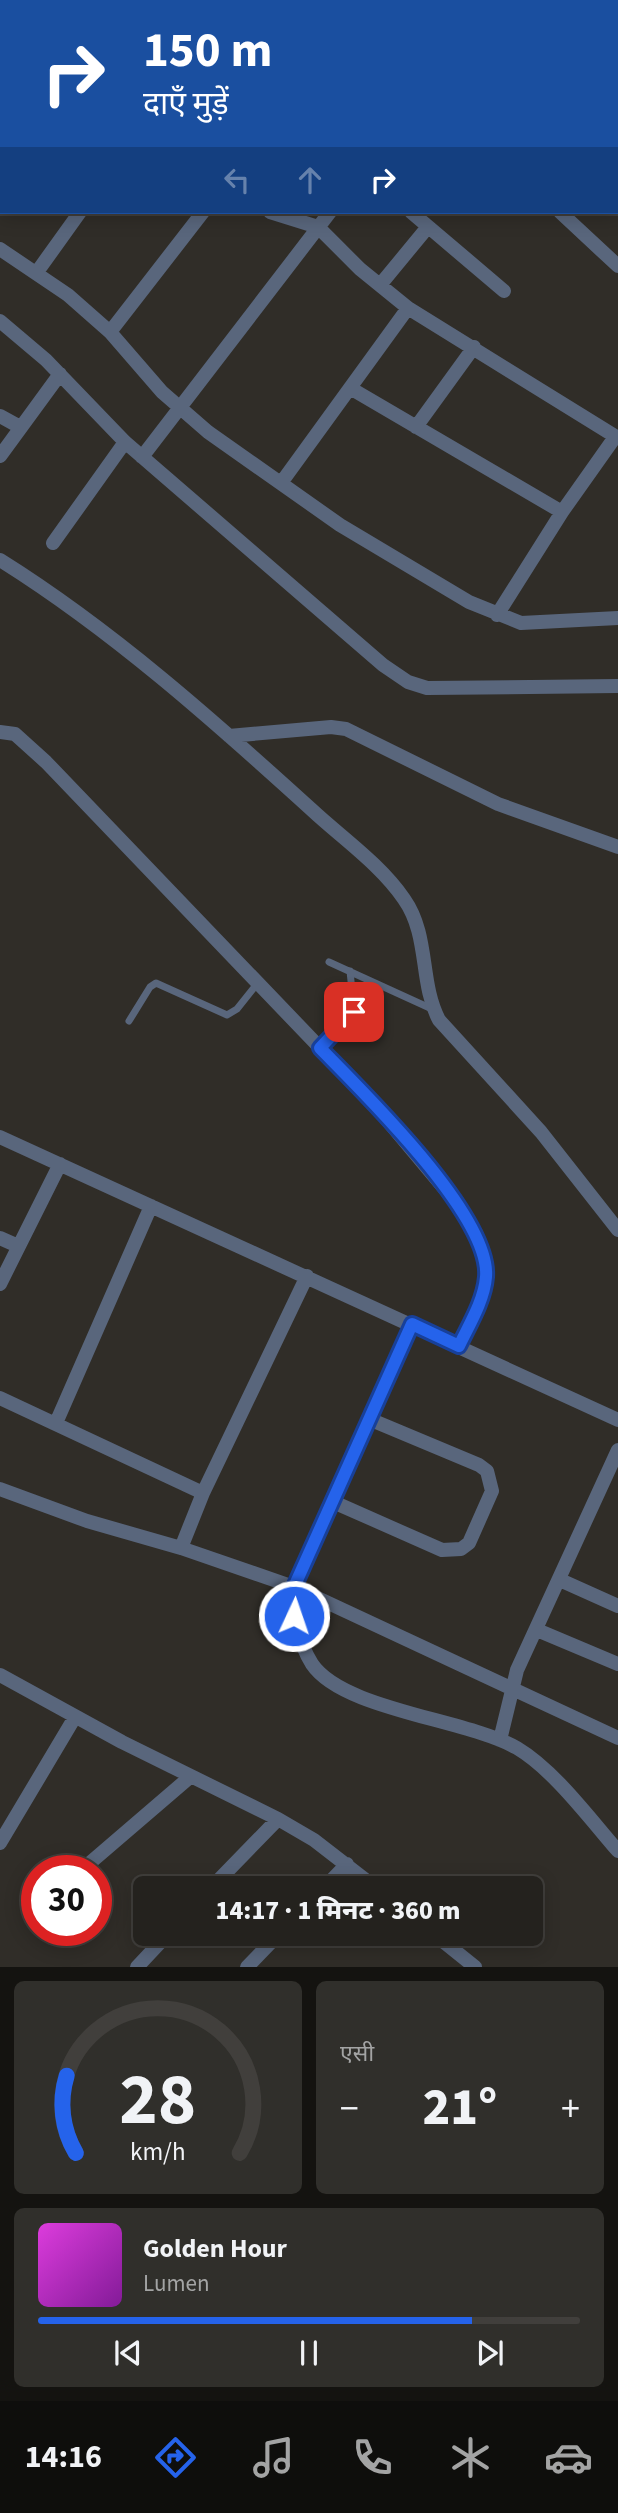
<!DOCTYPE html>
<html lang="hi">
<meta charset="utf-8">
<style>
body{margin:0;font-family:"Source Sans 3","Noto Sans Devanagari",sans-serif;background:#302f2b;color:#f1f3f6;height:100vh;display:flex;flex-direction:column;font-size:26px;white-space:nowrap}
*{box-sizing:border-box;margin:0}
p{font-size:23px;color:#a3a4a4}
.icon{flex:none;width:38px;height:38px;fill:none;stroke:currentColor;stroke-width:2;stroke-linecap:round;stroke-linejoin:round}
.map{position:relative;height:1967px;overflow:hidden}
.details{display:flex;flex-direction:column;gap:14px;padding:14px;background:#141310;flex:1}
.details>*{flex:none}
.guide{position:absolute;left:0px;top:0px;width:620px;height:214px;box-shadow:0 4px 18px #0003,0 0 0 2px #413f3c;background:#1a4fa0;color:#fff;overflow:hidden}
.speed{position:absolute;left:21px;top:1855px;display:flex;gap:14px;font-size:35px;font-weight:700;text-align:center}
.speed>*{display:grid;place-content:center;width:91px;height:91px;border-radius:50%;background:#24221e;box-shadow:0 4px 18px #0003,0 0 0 2px #413f3c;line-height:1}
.speed .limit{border:10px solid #d22;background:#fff;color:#111}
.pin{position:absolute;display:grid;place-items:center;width:60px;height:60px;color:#fff;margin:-30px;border-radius:14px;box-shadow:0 4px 10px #0006}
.me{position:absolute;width:77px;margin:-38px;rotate:3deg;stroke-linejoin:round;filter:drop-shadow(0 0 5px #0008)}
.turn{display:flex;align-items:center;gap:24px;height:147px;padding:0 28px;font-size:32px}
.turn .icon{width:91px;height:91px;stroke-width:2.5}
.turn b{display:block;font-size:49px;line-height:60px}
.lanes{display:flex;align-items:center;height:66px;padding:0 28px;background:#0003;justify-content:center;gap:35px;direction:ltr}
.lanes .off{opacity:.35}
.big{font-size:52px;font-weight:800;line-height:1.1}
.details .widget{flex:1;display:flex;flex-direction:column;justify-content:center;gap:10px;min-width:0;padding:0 24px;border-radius:10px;background:#302f2b}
.details .dial{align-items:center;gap:0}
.dial svg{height:182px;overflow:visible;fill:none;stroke:#413f3c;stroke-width:7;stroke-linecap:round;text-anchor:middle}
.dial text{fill:#f1f3f6;stroke:none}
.song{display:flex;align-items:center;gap:21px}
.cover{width:84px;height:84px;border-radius:10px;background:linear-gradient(135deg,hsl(300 70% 55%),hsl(290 70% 35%))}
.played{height:7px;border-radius:4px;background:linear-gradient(90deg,#2563eb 80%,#413f3c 80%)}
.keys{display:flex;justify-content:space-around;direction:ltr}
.heat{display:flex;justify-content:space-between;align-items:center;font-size:38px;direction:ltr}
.details .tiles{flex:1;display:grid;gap:14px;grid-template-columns:1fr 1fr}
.widget:last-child{grid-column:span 2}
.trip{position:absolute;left:133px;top:1876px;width:410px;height:70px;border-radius:10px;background:#24221e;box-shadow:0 4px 18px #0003,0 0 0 2px #413f3c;font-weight:800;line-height:70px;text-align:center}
.dock{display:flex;height:112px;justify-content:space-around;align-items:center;background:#0e0e0c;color:#a3a4a4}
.dock .icon{width:49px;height:49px}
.dock .on{color:#2563eb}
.dock b{font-size:32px;color:#f1f3f6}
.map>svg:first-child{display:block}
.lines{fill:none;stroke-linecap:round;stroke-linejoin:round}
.lane{stroke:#59667c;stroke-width:7}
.street{stroke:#59667c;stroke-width:14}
.route-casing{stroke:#184099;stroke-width:18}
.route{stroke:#2563eb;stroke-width:12}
</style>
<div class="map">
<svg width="618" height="1967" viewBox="0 0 618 1967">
<rect width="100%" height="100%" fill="#302d28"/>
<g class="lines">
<!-- lane -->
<path class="lane" d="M329,962L432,1009
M129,1021L150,987L156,983L227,1015L237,1009L257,984
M320,1048L354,1011L350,971"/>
<!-- street -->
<path class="street" d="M103,0L106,2
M342,0L344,2
M493,0L494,2
M208,2L209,0
M618,112V111
M618,138V139
M0,149L2,150
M270,212L318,227L360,269L408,308L618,438
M411,212L504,291
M560,212L618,266
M0,249L68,295L110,332L162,392L208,432L340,525L469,602L521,623L618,618
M37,272L80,212
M380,285L427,228
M0,321L46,360L125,442L383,665L408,682L427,688L618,686
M110,332L203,212
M350,388L562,512
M0,416L20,427
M416,427L474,347
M0,456L60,374
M142,457L330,212
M281,483L408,308
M53,543L125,442
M0,560C112,630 214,721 312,810C342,838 380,864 404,899C430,936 419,982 439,1020L541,1132L618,1230
M497,615L562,512L615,437
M0,732L15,734L46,762L372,1102L454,1200L476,1233L484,1255L486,1277L481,1299L459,1346
M229,736L331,727L346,729L498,804L618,847
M0,1137L618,1420
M0,1238L18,1246
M0,1284L60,1164
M412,1324L294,1587C294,1614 297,1640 312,1664C343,1710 466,1719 517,1748C554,1770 590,1819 618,1851
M0,1398L203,1493
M56,1423L151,1206
M0,1489L87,1521L181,1548L294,1587L618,1738
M331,1501L442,1550L461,1549L469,1543L492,1491L487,1471L479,1465L369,1419
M181,1548L203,1493L307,1276
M560,1580L618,1606
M537,1630L618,1664
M0,1675L122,1742L278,1819L314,1840L376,1888
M500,1740L517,1670L618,1450
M0,1843L75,1717
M84,1868L190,1777
M211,1888L278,1819
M324,1888L347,1864
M434,1934L475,1967
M137,1967L168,1934
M247,1967L279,1934"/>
</g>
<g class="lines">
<!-- route casing -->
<g class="route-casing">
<path id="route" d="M294,1616V1587L412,1324L459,1346C469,1325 484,1301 486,1277C491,1216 363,1092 320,1048L354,1012"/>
</g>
<!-- route -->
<use href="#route" class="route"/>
</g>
</svg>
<div class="speed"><div class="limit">30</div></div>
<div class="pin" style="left:354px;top:1012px;background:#d93025"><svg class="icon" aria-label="arrive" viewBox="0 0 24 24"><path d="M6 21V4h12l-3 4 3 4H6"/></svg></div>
<svg class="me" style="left:294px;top:1616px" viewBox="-20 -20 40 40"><circle r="17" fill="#2563eb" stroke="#fff" stroke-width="3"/><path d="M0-11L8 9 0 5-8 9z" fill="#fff"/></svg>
<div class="trip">14:17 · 1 मिनट · 360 m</div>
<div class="guide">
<div class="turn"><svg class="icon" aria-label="right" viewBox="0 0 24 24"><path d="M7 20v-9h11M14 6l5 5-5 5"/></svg><div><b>150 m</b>दाएँ मुड़ें</div></div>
<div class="lanes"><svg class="icon off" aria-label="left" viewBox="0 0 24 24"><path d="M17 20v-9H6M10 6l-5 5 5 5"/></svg><svg class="icon off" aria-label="ahead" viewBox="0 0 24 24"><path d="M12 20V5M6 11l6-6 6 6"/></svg><svg class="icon" aria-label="right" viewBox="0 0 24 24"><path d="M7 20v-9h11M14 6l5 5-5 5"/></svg></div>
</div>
</div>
<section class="details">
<div class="tiles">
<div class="widget dial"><svg viewBox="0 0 100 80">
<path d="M14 69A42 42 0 1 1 86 69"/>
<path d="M14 69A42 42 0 0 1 10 35" stroke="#2563eb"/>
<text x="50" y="56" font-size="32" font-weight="700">28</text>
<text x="50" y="72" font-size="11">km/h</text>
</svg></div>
<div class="widget"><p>एसी</p>
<div class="heat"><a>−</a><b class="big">21°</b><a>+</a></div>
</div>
<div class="widget">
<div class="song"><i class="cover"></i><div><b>Golden Hour</b><p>Lumen</p></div></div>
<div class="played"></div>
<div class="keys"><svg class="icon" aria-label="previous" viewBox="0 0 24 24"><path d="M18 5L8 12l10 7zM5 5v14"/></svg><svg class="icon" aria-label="pause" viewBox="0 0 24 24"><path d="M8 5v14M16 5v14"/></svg><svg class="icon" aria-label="next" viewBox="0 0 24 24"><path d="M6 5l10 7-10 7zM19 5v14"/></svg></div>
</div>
</div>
</section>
<nav class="dock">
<b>14:16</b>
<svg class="icon on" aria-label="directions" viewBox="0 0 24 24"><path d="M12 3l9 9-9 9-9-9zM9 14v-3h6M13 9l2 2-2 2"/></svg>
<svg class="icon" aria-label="music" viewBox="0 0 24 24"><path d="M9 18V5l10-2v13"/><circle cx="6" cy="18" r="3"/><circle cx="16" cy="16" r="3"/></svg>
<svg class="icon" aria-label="phone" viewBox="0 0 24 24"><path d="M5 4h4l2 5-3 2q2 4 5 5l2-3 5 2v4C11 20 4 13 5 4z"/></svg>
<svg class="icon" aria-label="climate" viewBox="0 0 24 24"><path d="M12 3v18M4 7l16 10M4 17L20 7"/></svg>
<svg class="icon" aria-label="car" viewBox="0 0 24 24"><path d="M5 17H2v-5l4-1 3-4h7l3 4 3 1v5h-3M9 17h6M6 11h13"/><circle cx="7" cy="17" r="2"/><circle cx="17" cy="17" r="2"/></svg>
</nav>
